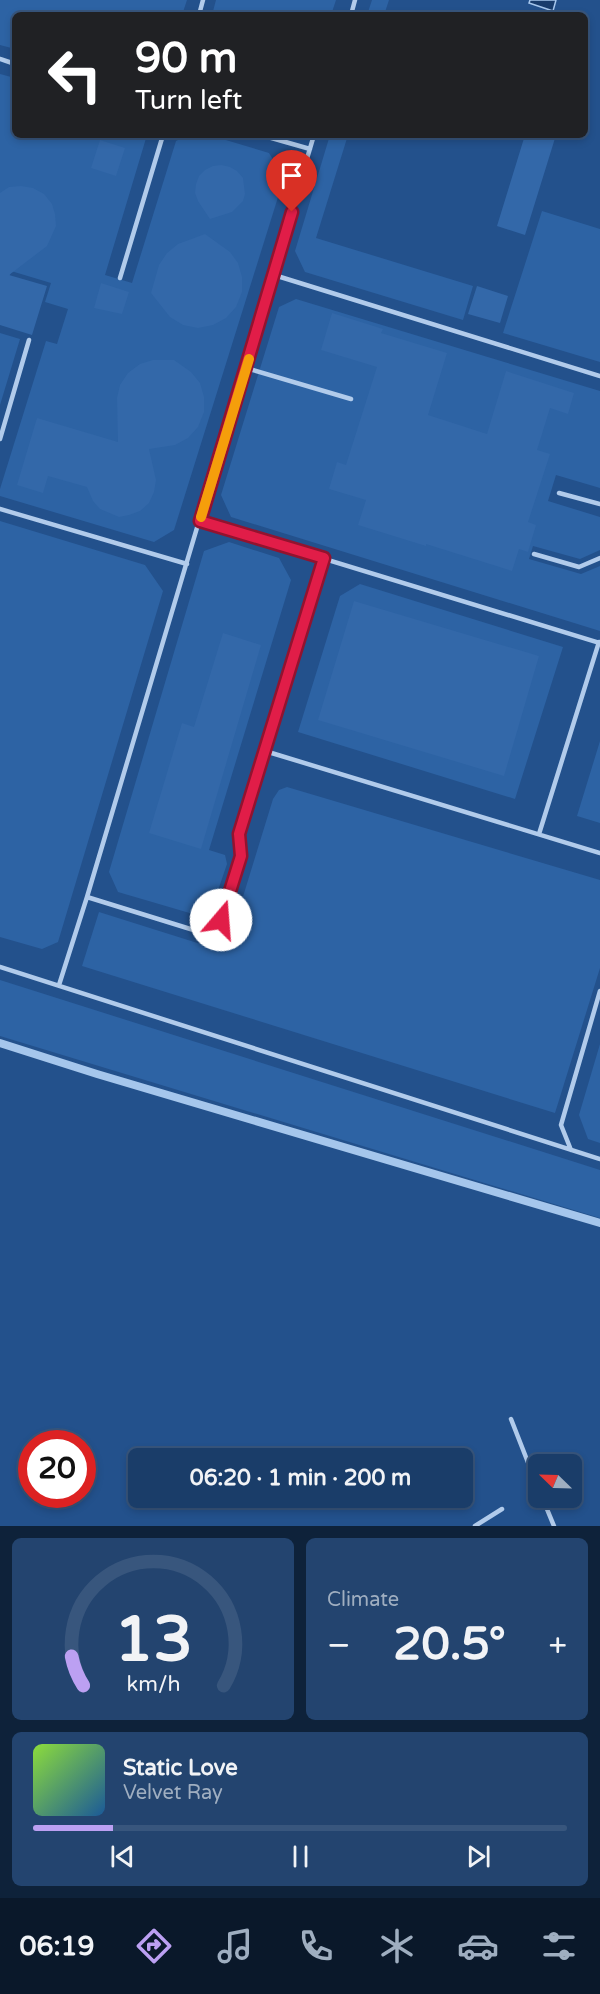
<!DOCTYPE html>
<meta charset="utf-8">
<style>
body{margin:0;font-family:"Varela Round",sans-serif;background:#23446f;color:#f1f3f6;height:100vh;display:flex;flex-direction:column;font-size:22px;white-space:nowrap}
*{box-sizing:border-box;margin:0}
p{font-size:20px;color:#9faec0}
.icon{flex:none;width:33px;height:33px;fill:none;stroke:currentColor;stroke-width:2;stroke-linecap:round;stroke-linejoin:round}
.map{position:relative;height:1526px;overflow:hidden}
.panel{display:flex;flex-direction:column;gap:12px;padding:12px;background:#0e223a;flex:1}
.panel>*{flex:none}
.guide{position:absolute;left:12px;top:12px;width:576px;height:126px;border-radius:9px;box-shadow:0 3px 9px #0003,0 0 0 2px #38567d;background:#202124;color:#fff;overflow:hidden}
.needle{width:39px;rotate:293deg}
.buttons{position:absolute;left:528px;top:1454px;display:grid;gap:12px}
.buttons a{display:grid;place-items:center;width:54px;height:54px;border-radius:9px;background:#1a3d69;box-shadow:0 3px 9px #0003,0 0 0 2px #38567d;font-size:30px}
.speed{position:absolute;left:18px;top:1430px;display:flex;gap:12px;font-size:30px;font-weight:700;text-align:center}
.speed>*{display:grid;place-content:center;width:78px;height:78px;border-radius:50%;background:#1a3d69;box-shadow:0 3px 9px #0003,0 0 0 2px #38567d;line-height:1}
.speed .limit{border:9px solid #d22;background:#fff;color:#111}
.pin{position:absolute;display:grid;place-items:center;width:51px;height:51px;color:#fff;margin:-62px -26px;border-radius:50% 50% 50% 0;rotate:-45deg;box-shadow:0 0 6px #0007}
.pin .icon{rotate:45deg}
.me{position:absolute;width:66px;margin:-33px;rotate:18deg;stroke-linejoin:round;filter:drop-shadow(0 0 4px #0008)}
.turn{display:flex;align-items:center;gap:21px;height:126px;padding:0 24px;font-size:27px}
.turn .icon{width:78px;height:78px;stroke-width:2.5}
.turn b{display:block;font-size:42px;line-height:51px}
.big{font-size:45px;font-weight:800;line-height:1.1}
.panel .tile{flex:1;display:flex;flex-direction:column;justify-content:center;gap:9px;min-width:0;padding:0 21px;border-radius:9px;background:#23446f}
.panel .dial{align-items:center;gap:0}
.dial svg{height:156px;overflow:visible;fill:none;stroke:#38567d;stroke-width:7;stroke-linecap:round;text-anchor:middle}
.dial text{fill:#f1f3f6;stroke:none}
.song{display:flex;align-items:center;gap:18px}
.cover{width:72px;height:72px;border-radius:9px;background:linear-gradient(135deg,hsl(90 70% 55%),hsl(210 70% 35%))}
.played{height:6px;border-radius:3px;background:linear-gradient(90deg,#bca0f2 15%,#38567d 15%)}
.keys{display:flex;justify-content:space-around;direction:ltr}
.heat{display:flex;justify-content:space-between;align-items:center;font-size:33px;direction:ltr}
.panel .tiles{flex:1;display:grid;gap:12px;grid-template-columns:1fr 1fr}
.tile:last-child{grid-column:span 2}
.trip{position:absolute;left:128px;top:1448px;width:345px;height:60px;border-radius:9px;background:#1a3d69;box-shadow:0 3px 9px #0003,0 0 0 2px #38567d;font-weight:800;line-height:60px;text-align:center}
.menu{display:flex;height:96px;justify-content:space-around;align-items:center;background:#0a182a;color:#9faec0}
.menu .icon{width:42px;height:42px}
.menu .current{color:#bca0f2}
.menu b{font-size:27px;color:#f1f3f6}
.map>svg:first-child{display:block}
.green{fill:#2d63a4}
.water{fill:#183c6c;stroke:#a5c6ec;stroke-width:1.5}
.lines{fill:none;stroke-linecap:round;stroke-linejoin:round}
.stream{stroke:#a5c6ec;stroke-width:8}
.building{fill:#3368a9}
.service{stroke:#b1cbeb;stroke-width:4.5}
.route-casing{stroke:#92132f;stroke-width:15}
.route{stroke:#e11d48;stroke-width:10}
.slow{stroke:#f59e0b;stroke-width:10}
</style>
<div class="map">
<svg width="600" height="1526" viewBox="0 0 600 1526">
<rect width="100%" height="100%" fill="#23518c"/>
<!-- green -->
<path class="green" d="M0,0H187L182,15H15V49L0,45Z
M216,0H336L331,15H212Z
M372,0H389L384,15H367Z
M0,74L15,78V135H147L105,275L132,283L176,141L188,135H209L269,153L284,178L174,530L154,542L0,496V489L46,341L57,344L68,309L45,302L51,283L11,271L9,279L0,277Z
M330,135H348L316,238L473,286L463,320L305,272L295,251Z
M542,211L600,229V362L503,333Z
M296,299L600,391V488L556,475L548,501L600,517V550L580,559L533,546L529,559L581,574L600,566V631L231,517L221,495L279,307Z
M0,333L20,339L0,405Z
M0,521L145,565L163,591L58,942L42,949L0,937Z
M229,542L279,558L291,580L209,850L225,855L227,864L213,905L193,914L118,892L109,872L204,551Z
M360,584L563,647L515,799L298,732L340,596Z
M600,741V823L577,816Z
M287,787L600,880V968L555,1113L82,966L99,912L226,952L273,799L279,790Z
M0,980L600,1170V1218L0,1036Z
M600,1044V1143L588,1139L579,1115Z"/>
<!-- water -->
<path class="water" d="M530,0H556L553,11L529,3Z"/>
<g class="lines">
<!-- stream -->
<path class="stream" d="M0,1043L97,1074L600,1223"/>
</g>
<!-- building -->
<path class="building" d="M525,135H556L525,235L497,226Z
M100,140L125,148L116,176L91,168Z
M221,165L230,167L237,171L243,178L245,194L243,201L232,212L210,219L198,201L195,193L196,184L199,176L205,170L213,166Z
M21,186L33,188L44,194L52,204L55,214L56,226L47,246L9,275L47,286L32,335L0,325V193L9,187Z
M205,234L230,252L238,263L242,277V292L236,307L226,318L213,325L198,328L183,325L170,317L151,293L159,265L167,253L178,244Z
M101,283L129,292L122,314L94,308Z
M477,286L508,296L500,323L468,314Z
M332,313L383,329L381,333L447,353L428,415L487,434L506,371L574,393L568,414L550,408L537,450L550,454L528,522L536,525L528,552L519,549L512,571L426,544V546L358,525L366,500L329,489L337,462L346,465L377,367L321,350Z
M153,360H174L191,372L200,383L204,397V412L198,427L188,438L175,445L149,449L156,480L154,492L149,503L140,511L129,515L119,517L100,509L93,501L87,487L48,476L43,493L17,485L37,418L118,442L117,398L120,385L128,373L140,364Z
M354,601L539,656L504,776L318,720Z
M223,633L261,645L201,849L149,833L182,723L194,727Z"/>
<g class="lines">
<!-- service -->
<path class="service" d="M199,15L203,0
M351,15L355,0
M0,59L15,64
M261,135L310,149
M314,135L87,897L200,932L221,920L241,856L239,834L323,558
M274,275L600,376
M120,278L163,135
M246,368L351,399
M0,439L29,340
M559,493L600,504
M0,509L187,564
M200,521L600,643
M534,554L579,567L600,558
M265,751L600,853
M539,834L599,642
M0,967L600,1159
M59,985L87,897
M571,1150L561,1125L600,991
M511,1419L538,1488
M542,1497L554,1526
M475,1526L502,1509"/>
</g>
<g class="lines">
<!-- route casing -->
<g class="route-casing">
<path id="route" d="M221,920L241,856L239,834L324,558L200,521L292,212"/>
</g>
<!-- route -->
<use href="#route" class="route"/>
<!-- slow -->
<path class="slow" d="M201,517L249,359"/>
</g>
</svg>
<div class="buttons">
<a><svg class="needle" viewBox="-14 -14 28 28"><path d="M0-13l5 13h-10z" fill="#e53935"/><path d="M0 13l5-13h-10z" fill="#9faec0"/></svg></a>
</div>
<div class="speed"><div class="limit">20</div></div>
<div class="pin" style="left:292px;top:212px;background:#d93025"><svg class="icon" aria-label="arrive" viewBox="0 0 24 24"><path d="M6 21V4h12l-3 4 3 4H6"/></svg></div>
<svg class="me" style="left:221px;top:920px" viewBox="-20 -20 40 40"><circle r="19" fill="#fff"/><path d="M0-13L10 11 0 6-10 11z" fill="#e11d48"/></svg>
<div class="trip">06:20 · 1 min · 200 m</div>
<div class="guide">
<div class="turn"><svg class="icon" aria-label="left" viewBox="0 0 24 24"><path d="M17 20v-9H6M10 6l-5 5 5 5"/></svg><div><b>90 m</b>Turn left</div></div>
</div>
</div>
<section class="panel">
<div class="tiles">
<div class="tile dial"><svg viewBox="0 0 100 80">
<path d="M14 69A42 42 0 1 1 86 69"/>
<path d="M14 69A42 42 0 0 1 8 54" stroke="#bca0f2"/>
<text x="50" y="56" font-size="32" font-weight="700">13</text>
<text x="50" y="72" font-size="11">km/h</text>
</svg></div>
<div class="tile"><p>Climate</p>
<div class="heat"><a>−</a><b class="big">20.5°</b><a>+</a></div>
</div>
<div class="tile">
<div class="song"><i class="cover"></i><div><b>Static Love</b><p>Velvet Ray</p></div></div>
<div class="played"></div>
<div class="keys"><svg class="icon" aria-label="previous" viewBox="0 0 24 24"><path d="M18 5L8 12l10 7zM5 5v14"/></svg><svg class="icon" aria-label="pause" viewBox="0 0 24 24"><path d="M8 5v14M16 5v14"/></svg><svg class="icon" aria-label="next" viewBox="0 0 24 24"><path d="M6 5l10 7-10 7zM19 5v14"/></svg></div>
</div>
</div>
</section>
<nav class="menu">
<b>06:19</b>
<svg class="icon current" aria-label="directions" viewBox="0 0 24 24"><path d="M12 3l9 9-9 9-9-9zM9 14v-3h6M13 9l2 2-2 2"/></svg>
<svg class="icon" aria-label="music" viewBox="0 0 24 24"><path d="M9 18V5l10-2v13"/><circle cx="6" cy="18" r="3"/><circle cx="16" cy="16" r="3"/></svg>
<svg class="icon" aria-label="phone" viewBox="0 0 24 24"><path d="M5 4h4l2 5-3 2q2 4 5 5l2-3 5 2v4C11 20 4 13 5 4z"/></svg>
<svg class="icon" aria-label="climate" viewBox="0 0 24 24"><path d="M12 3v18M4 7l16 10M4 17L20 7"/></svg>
<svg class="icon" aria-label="car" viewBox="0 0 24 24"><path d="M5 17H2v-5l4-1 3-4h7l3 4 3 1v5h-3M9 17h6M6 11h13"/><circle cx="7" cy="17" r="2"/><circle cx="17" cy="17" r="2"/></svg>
<svg class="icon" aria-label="filters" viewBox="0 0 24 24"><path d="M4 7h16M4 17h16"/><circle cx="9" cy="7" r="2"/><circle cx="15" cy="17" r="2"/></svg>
</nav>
